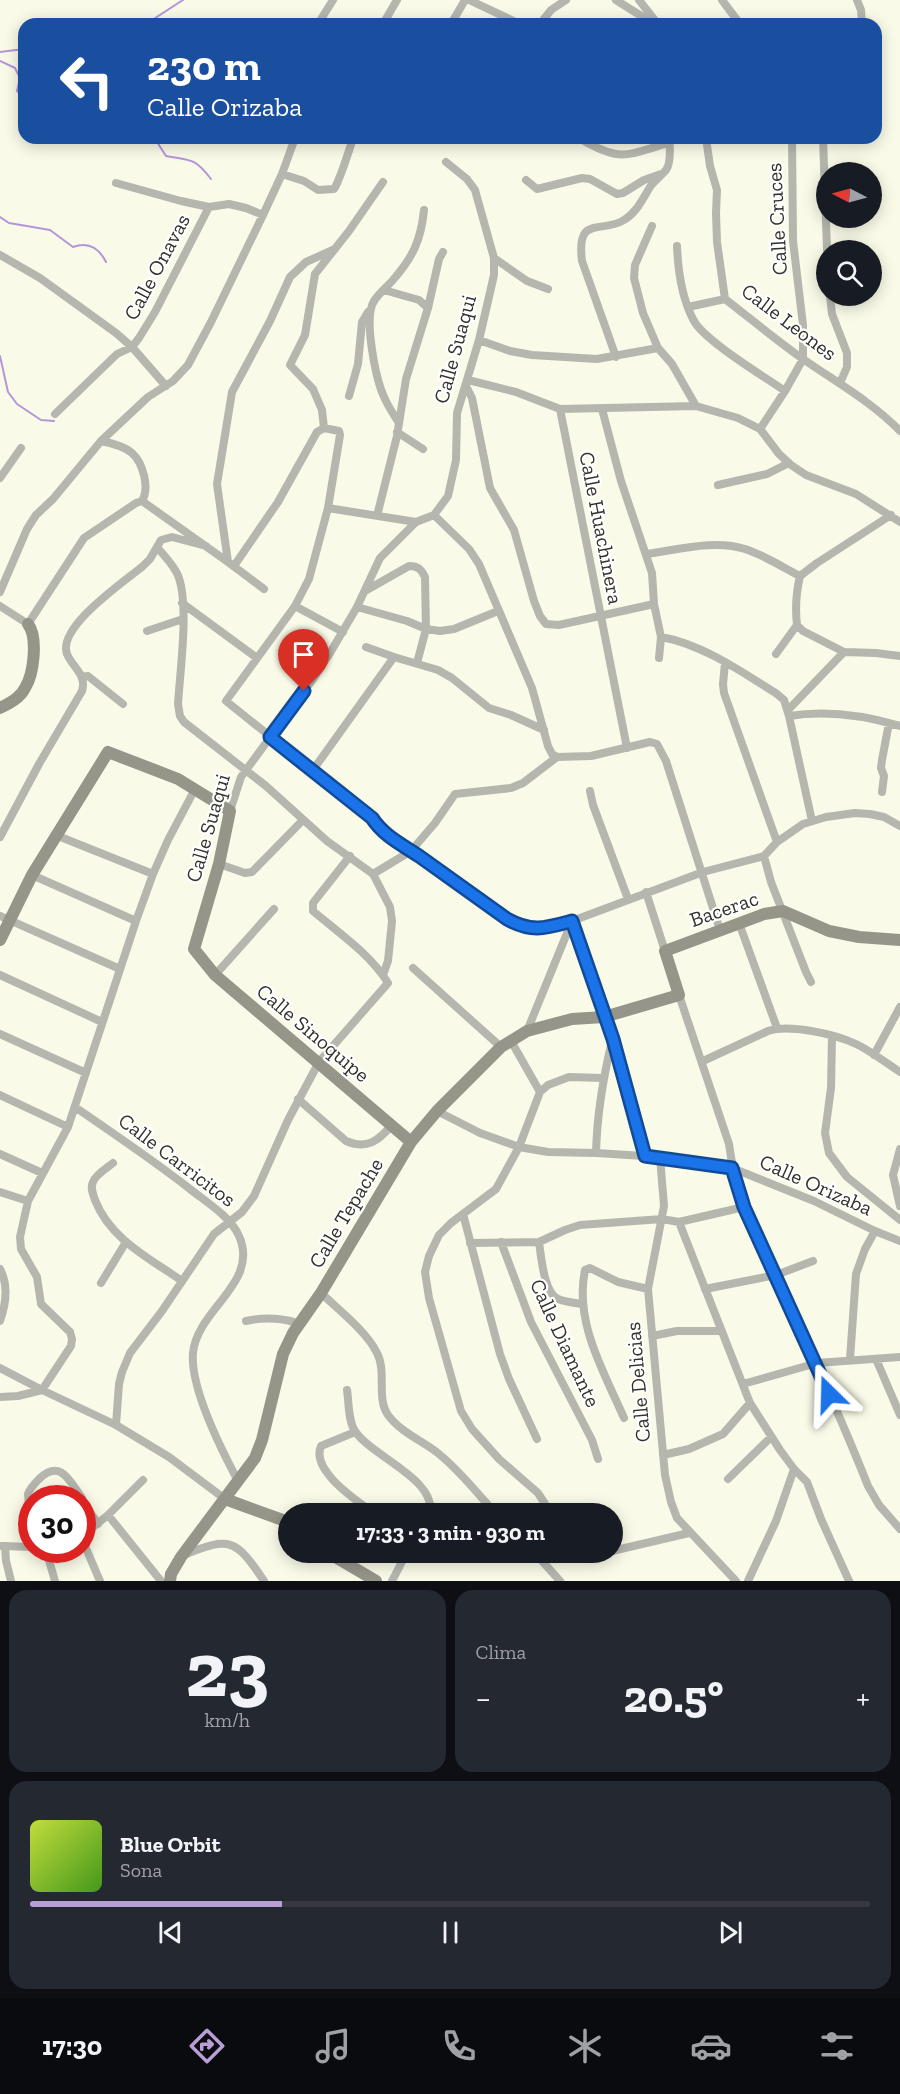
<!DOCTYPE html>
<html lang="es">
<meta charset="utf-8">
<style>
body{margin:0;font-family:"Zilla Slab",serif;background:#242831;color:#f1f3f6;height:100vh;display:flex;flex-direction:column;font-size:22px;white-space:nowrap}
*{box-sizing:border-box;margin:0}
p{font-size:20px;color:#9ea1a6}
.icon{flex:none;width:33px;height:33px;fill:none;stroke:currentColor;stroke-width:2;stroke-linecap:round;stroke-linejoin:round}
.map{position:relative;height:1581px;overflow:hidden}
.panel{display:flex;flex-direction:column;gap:9px;padding:9px;background:#0d0f14;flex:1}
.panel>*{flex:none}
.guide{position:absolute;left:18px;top:18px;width:864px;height:126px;border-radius:18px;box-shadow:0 3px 15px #0003;background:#1a4fa0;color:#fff;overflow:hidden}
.needle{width:39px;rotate:276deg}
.buttons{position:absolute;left:816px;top:162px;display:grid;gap:12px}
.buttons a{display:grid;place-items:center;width:66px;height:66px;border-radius:50%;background:#171b24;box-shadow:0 3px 15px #0003;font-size:30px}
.speed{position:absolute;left:18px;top:1485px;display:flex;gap:12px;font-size:30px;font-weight:700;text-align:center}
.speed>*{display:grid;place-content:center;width:78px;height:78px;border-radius:50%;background:#171b24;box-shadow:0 3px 15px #0003;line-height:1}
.speed .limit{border:9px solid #d22;background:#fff;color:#111}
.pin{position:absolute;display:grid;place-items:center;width:51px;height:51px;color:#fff;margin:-62px -26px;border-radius:50% 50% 50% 0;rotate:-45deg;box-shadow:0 0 6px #0007}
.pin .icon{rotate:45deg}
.me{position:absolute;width:66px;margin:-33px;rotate:338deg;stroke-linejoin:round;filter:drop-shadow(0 0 4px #0008)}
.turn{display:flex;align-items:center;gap:21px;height:126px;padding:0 30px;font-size:27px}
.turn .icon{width:78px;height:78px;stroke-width:2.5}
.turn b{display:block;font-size:42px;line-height:51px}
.big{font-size:45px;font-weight:700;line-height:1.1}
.panel .tile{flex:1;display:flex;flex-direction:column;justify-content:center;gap:9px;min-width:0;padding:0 21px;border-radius:18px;background:#242831}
.panel .dial{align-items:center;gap:0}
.dial b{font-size:78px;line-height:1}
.song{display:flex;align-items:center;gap:18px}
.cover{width:72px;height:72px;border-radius:9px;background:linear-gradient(135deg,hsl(70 70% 55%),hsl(100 70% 35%))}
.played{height:6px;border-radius:3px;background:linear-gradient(90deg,#b89ed5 30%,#363941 30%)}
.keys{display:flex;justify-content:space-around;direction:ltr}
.heat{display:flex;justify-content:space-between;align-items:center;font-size:33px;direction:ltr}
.panel .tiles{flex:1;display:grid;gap:9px;grid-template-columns:1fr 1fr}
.tile:last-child{grid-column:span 2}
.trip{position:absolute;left:278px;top:1503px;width:345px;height:60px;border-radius:30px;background:#171b24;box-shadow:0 3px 15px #0003;font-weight:700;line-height:60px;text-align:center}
.menu{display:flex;height:96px;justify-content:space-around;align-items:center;background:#090b0e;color:#9ea1a6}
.menu .icon{width:42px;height:42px}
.menu .selected{color:#b89ed5}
.menu b{font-size:27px;color:#f1f3f6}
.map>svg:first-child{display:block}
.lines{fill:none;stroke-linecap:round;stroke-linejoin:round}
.stream{stroke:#b396da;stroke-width:2}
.street{stroke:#b5b6ae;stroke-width:8}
.secondary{stroke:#95958a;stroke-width:12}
.route-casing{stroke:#114b97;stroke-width:15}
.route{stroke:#1a73e8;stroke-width:10}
.labels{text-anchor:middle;stroke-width:4.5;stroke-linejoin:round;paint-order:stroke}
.street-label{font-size:21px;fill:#33332c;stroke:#fff}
</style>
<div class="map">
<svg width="900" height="1581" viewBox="0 0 900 1581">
<rect width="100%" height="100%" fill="#fafae8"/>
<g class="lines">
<!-- stream -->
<path class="stream" d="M146,24L183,0
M0,52L24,49
M0,61L15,68L20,78L17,91L24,97V115
M158,138L157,142L166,156C191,161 194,157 211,179
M0,217L9,223L50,230L73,247C89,241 99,248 106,262
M0,356L8,392L17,404L41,420L54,421"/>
<!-- street -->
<path class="street" d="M469,0L520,24
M616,0L654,24
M639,0L657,23
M722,0L740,24
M857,0L861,10L862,24
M318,24L333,0
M383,24L397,0
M451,24L465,0
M540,24L551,10L566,0
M579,138C621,163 626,155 669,143
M706,138L710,166L717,190L716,213L717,242L725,299C751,319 776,340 803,359C836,382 872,402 900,431
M823,138L827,250
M282,174L304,181L318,190L334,189C339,182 350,148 353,138
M526,180L537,189L582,178L590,179L617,194L623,193L644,180L661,174
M872,180H874
M116,183L181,201L209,207L229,204L246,208L263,215
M652,226L635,265L634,278L643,313L658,348L672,364L696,406L738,418L760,429L779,454L791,465L806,475L856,494L900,522
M677,246C678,272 682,299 694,321C705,341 765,377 785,391
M0,255L40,278L116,333L132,347L166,386
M494,258L527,281L548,289
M384,290L419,300L428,308
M830,296L832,314L847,353V367L840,383
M688,307L725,299
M479,340L510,351L532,355L597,359L658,348
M616,357L582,261C576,214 602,234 624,220C637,212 642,200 650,187C654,181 661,176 666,170C671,163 670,147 669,138
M468,380L516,392L560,409L627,748
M466,386L472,398L490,488L514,530L534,601L540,616L546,624L559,625L654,604
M349,396L358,364L362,322L368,312
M560,409L696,406
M602,409L621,481L652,573L654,604L661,637C702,644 742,672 777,694L784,700L789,716C827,710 863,715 900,726
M55,414L117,354L132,347L139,338L155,312L209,207
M399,423C394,415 389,408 385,399C376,381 363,318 374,301C379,293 387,287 393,280C413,257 421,240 424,210
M324,428L322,410L313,389L290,365L305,335L315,274L349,231L383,182
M760,429L785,391L803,359V325L793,241L792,138
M397,432L423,449
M101,441C111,443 124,446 132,453C143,463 150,488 142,501
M0,478L21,448
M718,485L767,474L789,463
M328,508L416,522
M434,515L469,549L479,564L532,688L548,746L552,754L557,757
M377,516L397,436L406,379L428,308L439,259L443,252
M157,547C165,557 175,566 179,578C189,608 180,671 178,704L180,716L184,722L266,786L327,841L373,874L390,907L392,921L388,961L383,975
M646,554C677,550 715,539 745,549C764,555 782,567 800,576
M228,562L217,484L232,392L270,321L290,277L306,262L335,249
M234,566L278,502L317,432L324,428L339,431L340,435L328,508L309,579L295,606L226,701L372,818C385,837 404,846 423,859C451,879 479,899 507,919C532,933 546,928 572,921L703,872L764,856L777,842L803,824L826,817L855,813L870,814L884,817L900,826
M800,576L817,563L891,515
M365,591L409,566C418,566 421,569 425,577L426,629L417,663
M0,592L27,529L36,515L53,499L101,441L148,397L173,381L188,365L211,322L263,215L282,174L295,138
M182,603L257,658
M0,606L28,624L84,538L136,503L142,501L228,562L264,589
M295,606L343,632
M357,607L407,621L426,629L440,631L454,629L498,611
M797,625L803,631L844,652L876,653L900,656
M147,631L183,619
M366,647L394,657L438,670L452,678L489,708L511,715L544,730
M776,654L797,625C795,608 796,593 800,576
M659,658L661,637
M725,663L723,684L724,693L777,842
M82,677L88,676L123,704
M788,710L844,652
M789,716L812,821
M313,770L394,657
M590,791L593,805L628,899
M882,792L884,776L881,768L882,760L889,723
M230,811L241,777L313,679L330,653L357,607L380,558L416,522L434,515L448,496L456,460L457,413L479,340L494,275V258L475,190L467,179L446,162
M58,836L153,874
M0,837L39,764L82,691C87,675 73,668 67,654C57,627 124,582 143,566L150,559L161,540L172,537L206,546
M764,856L771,882L806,972L811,982
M219,864L245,873L252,872L303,820
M373,874L411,851L435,823L455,794L511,788L523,783L557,757L591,756L650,742L657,744L666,761L720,930
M32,875L136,921
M646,892L665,951
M0,916L120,969
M572,921L613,1039L645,1156
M739,923L777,1028
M413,968L501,1047
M0,975L102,1022
M215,975L274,909
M679,995L729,1144C736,1202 766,1253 790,1305C817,1365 844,1425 868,1486L879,1505L900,1529
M527,1031L572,921
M0,1034L86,1073
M832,1036L831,1088L825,1133L829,1153L847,1177L900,1220
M511,1041L540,1092
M874,1055L900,1007
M703,1061L768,1031C790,1024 835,1034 856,1044C871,1051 886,1063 900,1072
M0,1095L68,1127
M298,1099L346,1141C367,1150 378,1141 392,1125
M75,1107C114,1134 153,1160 190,1189C206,1202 231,1217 239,1236C260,1283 197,1309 193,1353C190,1388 222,1451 238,1481
M437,1111L480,1133L519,1147L548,1152L596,1153L660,1157L732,1168L814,1201L875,1231L900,1241
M900,1149L893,1175L900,1206
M596,1153C597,1114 603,1078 612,1041
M0,1154L42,1173
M660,1157L664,1206L648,1289L665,1475L671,1502L677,1518L736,1581
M113,1163C107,1168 95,1175 93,1182C90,1188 93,1194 95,1200C110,1239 149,1258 182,1281
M0,1192L28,1201
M463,1214L500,1354L509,1379L537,1439
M679,1222L750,1403L780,1450L794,1469L807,1482L821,1519L849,1581
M501,1242L531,1322L592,1440L598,1459
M539,1242C541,1256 544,1293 558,1299C565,1302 575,1303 582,1304
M470,1243L539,1242L565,1230L580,1225L662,1219L679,1222L744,1207
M0,1269C9,1286 6,1304 0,1321
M101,1283L126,1242
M705,1289L776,1275L813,1261
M321,1293C339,1310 367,1332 377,1353C387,1372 376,1398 388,1415C400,1432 423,1441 439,1454C460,1471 478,1494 496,1514
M246,1321C264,1317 281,1318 298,1323
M652,1336L677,1331H721
M850,1359L856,1274L865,1249L875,1231
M876,1359L900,1415
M0,1368L42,1390L71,1346L72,1339L70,1332L41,1304L37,1277L21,1249L20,1237L28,1201L68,1127L136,921L153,874L168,840L195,789
M743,1384L817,1363L900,1357
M347,1390C349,1402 348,1421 355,1431C372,1457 437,1479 430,1514
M0,1397L18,1396L42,1390L116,1425L169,1457L225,1499
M624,1418C604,1372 574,1322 585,1270L590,1268L618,1282L648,1289
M116,1425L119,1384L122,1372L130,1353L162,1311L214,1234L242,1212L254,1196L288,1120L319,1062L388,983C370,954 339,933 313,911V903L350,856
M355,1432L321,1446C310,1471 359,1502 375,1514
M663,1455L689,1449L723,1434L750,1403
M728,1479L771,1437
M82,1500L98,1524
M549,1514L547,1507L538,1493L499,1459L472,1429L461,1411L429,1298L425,1272L429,1256L439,1235L451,1223L496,1189L519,1147L540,1092L548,1085L569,1077L603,1078
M108,1515L161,1581
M82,1536L108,1515L143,1480
M82,1539L100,1581
M32,1543L28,1494C30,1488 34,1484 39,1479C61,1458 70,1482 82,1498
M2,1546L32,1547
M5,1546L6,1561L11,1581
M46,1550L55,1581
M612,1551L689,1533
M534,1552L560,1581
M564,1552L572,1555L600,1552
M184,1555C230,1536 236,1539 264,1581
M392,1581L407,1552
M748,1581L776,1521L794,1469"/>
<!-- secondary -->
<path class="secondary" d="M0,708C10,703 20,698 25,688C34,674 38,637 28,624
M0,940L32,875L108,752L178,779L230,811L219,864L194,949L215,975L411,1142
M225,1499L288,1522
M327,1552L376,1581
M170,1581L171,1574L181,1557L255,1458L262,1440L283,1354L293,1333L321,1293L411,1142L437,1111L501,1047L527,1031L572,1019L604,1017L679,995L665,951L764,914L783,911L829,931L859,937L900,940"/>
</g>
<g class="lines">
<!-- route casing -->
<g class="route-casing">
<path id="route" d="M304,691L270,737L372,818C384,836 401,844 419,856C448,877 478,898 507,919C532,933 546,928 572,921L613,1039L645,1156L732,1168L744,1207L829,1394"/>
</g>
<!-- route -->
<use href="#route" class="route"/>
</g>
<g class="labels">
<!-- street labels -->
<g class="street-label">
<text transform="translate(777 219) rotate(-93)" y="7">Calle Cruces</text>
<text transform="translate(157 267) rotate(-62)" y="7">Calle Onavas</text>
<text transform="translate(789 322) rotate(37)" y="7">Calle Leones</text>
<text transform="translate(455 349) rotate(-75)" y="7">Calle Suaqui</text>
<text transform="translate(601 528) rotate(79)" y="7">Calle Huachinera</text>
<text transform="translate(208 828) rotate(-74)" y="7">Calle Suaqui</text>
<text transform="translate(724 909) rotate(-19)" y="7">Bacerac</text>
<text transform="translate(313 1033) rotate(40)" y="7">Calle Sinoquipe</text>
<text transform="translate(177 1160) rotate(37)" y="7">Calle Carricitos</text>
<text transform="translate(816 1185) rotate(24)" y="7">Calle Orizaba</text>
<text transform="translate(346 1213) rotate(-59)" y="7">Calle Tepache</text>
<text transform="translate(565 1343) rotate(65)" y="7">Calle Diamante</text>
<text transform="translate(638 1382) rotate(-95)" y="7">Calle Delicias</text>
</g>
</g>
</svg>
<div class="buttons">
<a><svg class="needle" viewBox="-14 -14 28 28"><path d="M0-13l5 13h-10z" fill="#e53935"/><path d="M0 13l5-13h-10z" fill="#9ea1a6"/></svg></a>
<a><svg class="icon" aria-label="search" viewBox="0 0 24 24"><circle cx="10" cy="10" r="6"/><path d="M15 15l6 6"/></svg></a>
</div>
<div class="speed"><div class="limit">30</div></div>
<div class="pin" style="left:304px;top:691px;background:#d93025"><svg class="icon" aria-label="arrive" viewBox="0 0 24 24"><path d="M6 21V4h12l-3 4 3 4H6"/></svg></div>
<svg class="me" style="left:829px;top:1394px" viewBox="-20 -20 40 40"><path d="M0-17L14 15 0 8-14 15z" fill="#1a73e8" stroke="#fff" stroke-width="4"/></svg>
<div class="trip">17:33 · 3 min · 930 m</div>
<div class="guide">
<div class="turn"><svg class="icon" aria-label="left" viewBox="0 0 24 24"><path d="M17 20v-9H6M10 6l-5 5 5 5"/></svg><div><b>230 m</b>Calle Orizaba</div></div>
</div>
</div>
<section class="panel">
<div class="tiles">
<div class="tile dial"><b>23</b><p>km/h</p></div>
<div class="tile"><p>Clima</p>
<div class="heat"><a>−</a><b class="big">20.5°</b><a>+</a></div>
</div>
<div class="tile">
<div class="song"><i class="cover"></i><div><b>Blue Orbit</b><p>Sona</p></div></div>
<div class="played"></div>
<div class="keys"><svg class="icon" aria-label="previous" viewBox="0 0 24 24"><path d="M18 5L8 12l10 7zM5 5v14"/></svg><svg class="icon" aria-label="pause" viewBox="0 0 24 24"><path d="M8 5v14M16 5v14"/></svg><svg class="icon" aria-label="next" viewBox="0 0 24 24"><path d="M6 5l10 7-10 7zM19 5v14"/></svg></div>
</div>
</div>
</section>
<nav class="menu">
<b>17:30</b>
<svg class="icon selected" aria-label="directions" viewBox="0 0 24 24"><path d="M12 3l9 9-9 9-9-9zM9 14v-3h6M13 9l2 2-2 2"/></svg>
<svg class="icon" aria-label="music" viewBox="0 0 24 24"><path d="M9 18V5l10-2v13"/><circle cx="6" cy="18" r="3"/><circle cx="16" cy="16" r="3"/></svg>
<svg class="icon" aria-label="phone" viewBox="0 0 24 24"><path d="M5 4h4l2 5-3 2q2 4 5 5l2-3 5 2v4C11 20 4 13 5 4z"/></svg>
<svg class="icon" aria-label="climate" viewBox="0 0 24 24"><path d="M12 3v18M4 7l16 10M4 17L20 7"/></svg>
<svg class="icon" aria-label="car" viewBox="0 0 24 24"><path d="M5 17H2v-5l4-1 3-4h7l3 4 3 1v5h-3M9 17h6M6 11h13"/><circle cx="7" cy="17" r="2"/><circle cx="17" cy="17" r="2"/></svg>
<svg class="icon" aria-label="filters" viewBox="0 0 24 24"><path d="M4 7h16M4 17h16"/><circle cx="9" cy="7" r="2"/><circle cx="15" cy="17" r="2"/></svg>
</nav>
